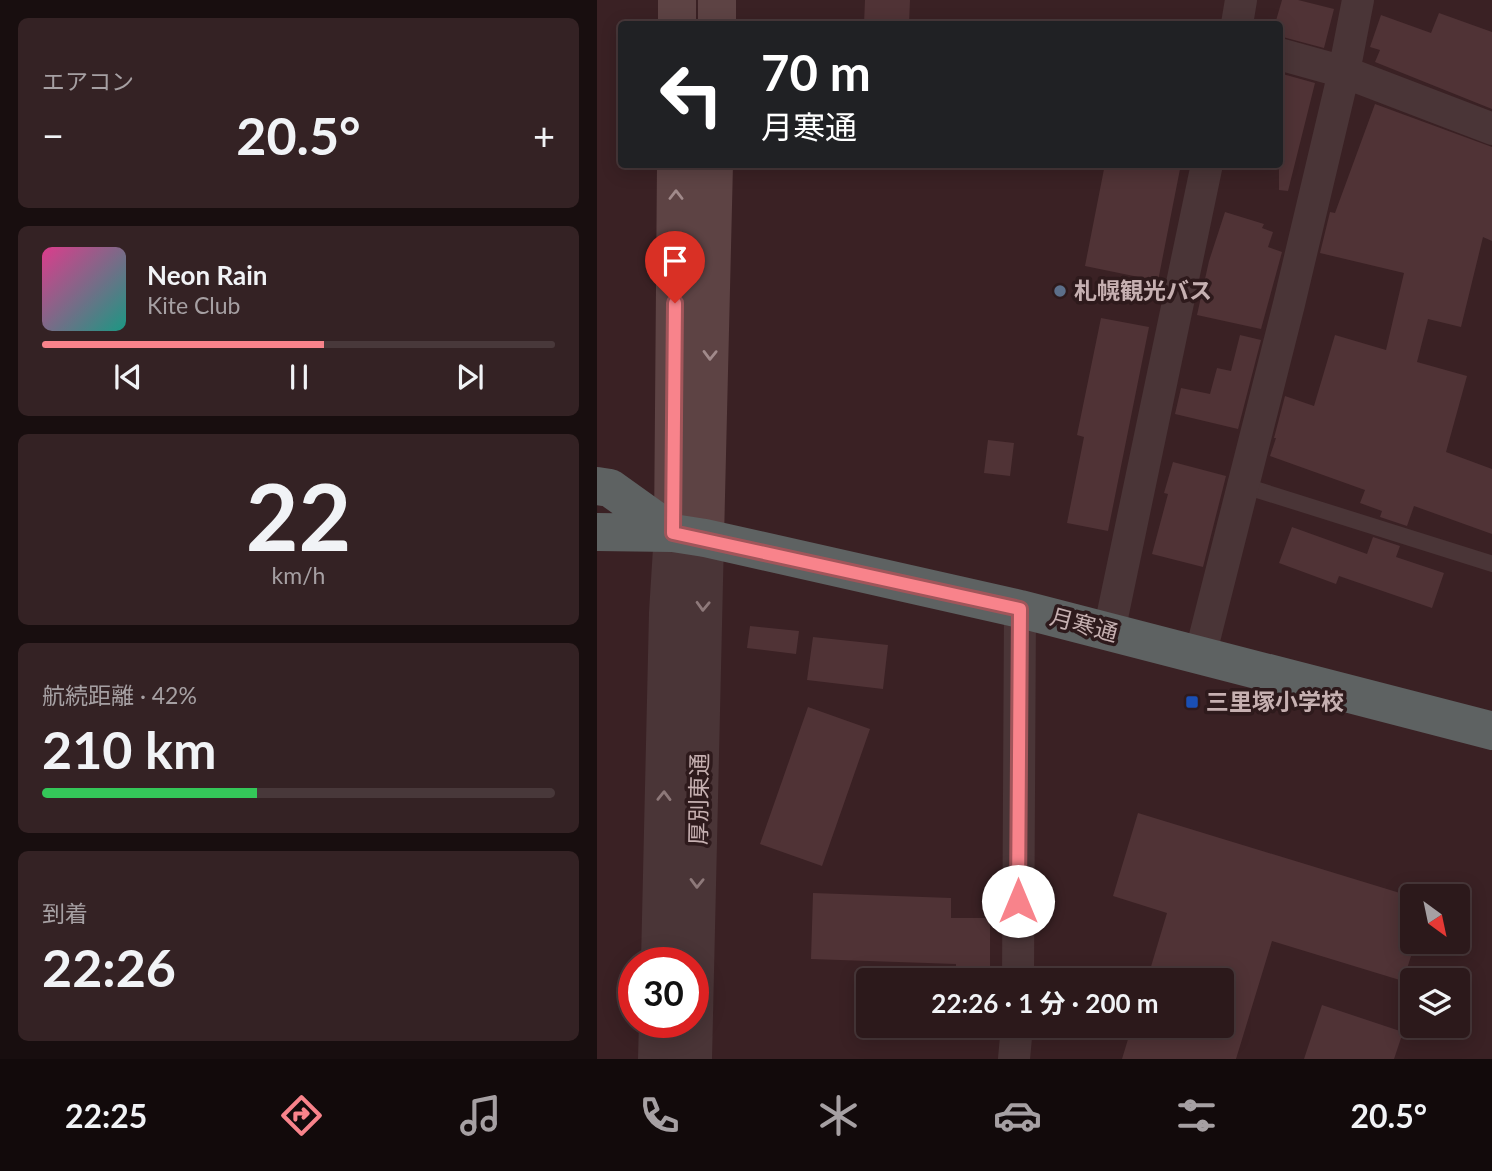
<!DOCTYPE html>
<html lang="ja">
<meta charset="utf-8">
<style>
body{margin:0;font-family:Lato,"Noto Sans JP",sans-serif;background:#342224;color:#f1f3f6;height:100vh;display:flex;flex-direction:column;font-size:26px;white-space:nowrap}
*{box-sizing:border-box;margin:0}
p{font-size:23px;color:#a6a0a3}
.icon{flex:none;width:38px;height:38px;fill:none;stroke:currentColor;stroke-width:2;stroke-linecap:round;stroke-linejoin:round}
.map{position:relative;flex:1;overflow:hidden}
.details{display:flex;flex-direction:column;gap:18px;padding:18px;background:#180e0f;width:597px}
.details>*{flex:none}
.guide{position:absolute;left:21px;top:21px;width:665px;height:147px;border-radius:7px;box-shadow:0 4px 18px #0003,0 0 0 2px #48383a;background:#202124;color:#fff;overflow:hidden}
.needle{width:46px;rotate:147deg}
.controls{position:absolute;left:803px;top:884px;display:grid;gap:14px}
.controls a{display:grid;place-items:center;width:70px;height:70px;border-radius:7px;background:#2c191b;box-shadow:0 4px 18px #0003,0 0 0 2px #48383a;font-size:35px}
.speed{position:absolute;left:21px;top:947px;display:flex;gap:14px;font-size:35px;font-weight:700;text-align:center}
.speed>*{display:grid;place-content:center;width:91px;height:91px;border-radius:50%;background:#2c191b;box-shadow:0 4px 18px #0003,0 0 0 2px #48383a;line-height:1}
.speed .limit{border:10px solid #d22;background:#fff;color:#111}
.pin{position:absolute;display:grid;place-items:center;width:60px;height:60px;color:#fff;margin:-72px -30px;border-radius:50% 50% 50% 0;rotate:-45deg;box-shadow:0 0 7px #0007}
.pin .icon{rotate:45deg}
.me{position:absolute;width:77px;margin:-38px;rotate:0deg;stroke-linejoin:round;filter:drop-shadow(0 0 5px #0008)}
.turn{display:flex;align-items:center;gap:24px;height:147px;padding:0 28px;font-size:32px}
.turn .icon{width:91px;height:91px;stroke-width:2.5}
.turn b{display:block;font-size:49px;line-height:60px}
.big{font-size:52px;font-weight:700;line-height:1.1}
.details .widget{flex:1;display:flex;flex-direction:column;justify-content:center;gap:10px;min-width:0;padding:0 24px;border-radius:10px;background:#342224}
.details .dial{align-items:center;gap:0}
.dial b{font-size:91px;line-height:1}
.song{display:flex;align-items:center;gap:21px}
.cover{width:84px;height:84px;border-radius:10px;background:linear-gradient(135deg,hsl(330 70% 55%),hsl(170 70% 35%))}
.played{height:7px;border-radius:4px;background:linear-gradient(90deg,#f8838b 55%,#48383a 55%)}
.keys{display:flex;justify-content:space-around;direction:ltr}
.heat{display:flex;justify-content:space-between;align-items:center;font-size:38px;direction:ltr}
.charge{height:10px;border-radius:5px;background:linear-gradient(90deg,#34c759 42%,#48383a 0)}
.trip{position:absolute;left:259px;top:968px;width:378px;height:70px;border-radius:7px;background:#2c191b;box-shadow:0 4px 18px #0003,0 0 0 2px #48383a;font-weight:700;line-height:70px;text-align:center}
.tabs{display:flex;height:112px;justify-content:space-around;align-items:center;background:#120a0b;color:#a6a0a3}
.tabs .icon{width:49px;height:49px}
.tabs .on{color:#f8838b}
.tabs b{font-size:32px;color:#f1f3f6}
main{display:flex;flex:1;min-height:0}
.map>svg:first-child{display:block}
.building{fill:#503336}
.lines{fill:none;stroke-linecap:round;stroke-linejoin:round}
.service{stroke:#4a3537;stroke-width:16}
.minor{stroke:#4a3537;stroke-width:32}
.tertiary{stroke:#4a3537;stroke-width:38}
.secondary{stroke:#5d4344;stroke-width:38}
.trunk{stroke:#5e6262;stroke-width:38}
.oneway{stroke:#a18a8b}
.oneway2{stroke:#8e797a}
.route-casing{stroke:#a1555a;stroke-width:18}
.route{stroke:#f8838b;stroke-width:12}
.service-dot{fill:#5c6f8a;stroke:#2e1a1c;stroke-width:2.5}
.transit-dot{fill:#1a4fb4;stroke:#2e1a1c;stroke-width:2.5}
.labels{text-anchor:middle;stroke-width:7;stroke-linejoin:round;paint-order:stroke}
.poi-label{font-size:23px;font-weight:bold;fill:#c6b0b1;stroke:#2e1a1c;text-anchor:start}
.street-label{font-size:23px;fill:#c6b0b1;stroke:#2e1a1c}
</style>
<main>
<section class="details">
<div class="widget"><p>エアコン</p>
<div class="heat"><a>−</a><b class="big">20.5°</b><a>+</a></div>
</div>
<div class="widget">
<div class="song"><i class="cover"></i><div><b>Neon Rain</b><p>Kite Club</p></div></div>
<div class="played"></div>
<div class="keys"><svg class="icon" aria-label="previous" viewBox="0 0 24 24"><path d="M18 5L8 12l10 7zM5 5v14"/></svg><svg class="icon" aria-label="pause" viewBox="0 0 24 24"><path d="M8 5v14M16 5v14"/></svg><svg class="icon" aria-label="next" viewBox="0 0 24 24"><path d="M6 5l10 7-10 7zM19 5v14"/></svg></div>
</div>
<div class="widget dial"><b>22</b><p>km/h</p></div>
<div class="widget"><p>航続距離 · 42%</p><b class="big">210 km</b><div class="charge"></div></div>
<div class="widget"><p>到着</p><b class="big">22:26</b></div>
</section>
<div class="map">
<svg width="896" height="1059" viewBox="0 0 896 1059">
<rect width="100%" height="100%" fill="#3a2124"/>
<!-- building -->
<path class="building" d="M268,0H313L312,24H267Z
M685,0H701L737,9L727,48L682,36V24H678Z
M842,13L895,32V109L778,62L783,50L773,47L784,15L834,33Z
M682,73L718,83L691,191L682,190Z
M778,104L895,147V241L886,237L864,327L831,319L820,362L870,376L849,452L895,469V534L817,506L810,526L783,517L785,511L763,503L768,490L673,456L679,438H677L688,396L717,406L738,335L789,350L807,273L723,253L733,212L738,213Z
M508,164H584L561,281L488,266Z
M628,212L667,224L665,228L676,232L671,247L685,252L664,329L600,315L612,261Z
M504,318L552,327L511,531L470,523L487,437L480,435Z
M643,335L664,340L641,429L578,414L584,388L613,394L620,368L634,371Z
M391,440L417,443L413,476L387,473Z
M576,462L629,476L606,567L555,554L571,494L567,493Z
M695,527L770,554L776,537L803,546L799,557L847,573L835,608L742,576L739,584L682,563Z
M153,626L202,631L199,654L150,648Z
M216,637L291,645L286,689L210,680Z
M211,707L273,729L225,866L163,844Z
M541,813L816,897V950L806,981L675,941L639,1059H525L535,1026H625V980H550L570,913L516,896Z
M216,893L354,898V918H393V968H359V964L214,959Z
M725,1005L806,1032L797,1059H707Z"/>
<g class="lines">
<!-- service -->
<path class="service" d="M648,486L896,564"/>
<!-- minor -->
<path class="minor" d="M640,24L644,0
M682,54L747,72L896,129
M512,632L610,164
M603,656L692,304L747,72L761,0
M421,980L423,609
M417,1059L420,1026"/>
<!-- tertiary -->
<path class="tertiary" d="M63,962L71,613L76,533
M60,1059L61,1022
M96,1059L108,538"/>
<!-- secondary -->
<path class="secondary" d="M80,24V0
M120,24V0
M76,533L79,164
M108,538L117,164"/>
<!-- trunk -->
<path class="trunk" d="M0,486L13,488L76,533
M0,532L76,533L108,538L423,609L896,731"/>
</g>
<!-- one-way arrows -->
<defs><path id="oneway-chevron" d="M-2-3.5L2.5 0L-2 3.5" fill="none" stroke-width="1.6" stroke-linecap="round" stroke-linejoin="round" transform="scale(1.75)"/></defs>
<g class="oneway">
<use href="#oneway-chevron" transform="translate(79 195) rotate(-90)"/>
<use href="#oneway-chevron" transform="translate(113 355) rotate(91)"/>
</g>
<g class="oneway2">
<use href="#oneway-chevron" transform="translate(106 606) rotate(92)"/>
<use href="#oneway-chevron" transform="translate(67 796) rotate(-89)"/>
<use href="#oneway-chevron" transform="translate(100 883) rotate(91)"/>
</g>
<g class="lines">
<!-- route casing -->
<g class="route-casing">
<path id="route" d="M78,303L76,533L423,609L421,901"/>
</g>
<!-- route -->
<use href="#route" class="route"/>
</g>
<!-- markers -->
<circle class="service-dot" cx="463" cy="291" r="7"/>
<rect class="transit-dot" x="588" y="695" width="14" height="14" rx="3.5"/>
<g class="labels">
<!-- poi labels -->
<g class="poi-label">
<text x="477" y="299">札幌観光バス</text>
<text x="609" y="710">三里塚小学校</text>
</g>
<!-- street labels -->
<g class="street-label">
<text transform="translate(487 625) rotate(15)" y="8">月寒通</text>
<text transform="translate(102 799) rotate(-89)" y="8">厚別東通</text>
</g>
</g>
</svg>
<div class="controls">
<a><svg class="needle" viewBox="-14 -14 28 28"><path d="M0-13l5 13h-10z" fill="#e53935"/><path d="M0 13l5-13h-10z" fill="#a6a0a3"/></svg></a>
<a><svg class="icon" aria-label="layers" viewBox="0 0 24 24"><path d="M12 4l9 5-9 5-9-5zM3 14l9 5 9-5"/></svg></a>
</div>
<div class="speed"><div class="limit">30</div></div>
<div class="pin" style="left:78px;top:303px;background:#d93025"><svg class="icon" aria-label="arrive" viewBox="0 0 24 24"><path d="M6 21V4h12l-3 4 3 4H6"/></svg></div>
<svg class="me" style="left:421px;top:901px" viewBox="-20 -20 40 40"><circle r="19" fill="#fff"/><path d="M0-13L10 11 0 6-10 11z" fill="#f8838b"/></svg>
<div class="trip">22:26 · 1 分 · 200 m</div>
<div class="guide">
<div class="turn"><svg class="icon" aria-label="left" viewBox="0 0 24 24"><path d="M17 20v-9H6M10 6l-5 5 5 5"/></svg><div><b>70 m</b>月寒通</div></div>
</div>
</div>
</main>
<nav class="tabs">
<b>22:25</b>
<svg class="icon on" aria-label="directions" viewBox="0 0 24 24"><path d="M12 3l9 9-9 9-9-9zM9 14v-3h6M13 9l2 2-2 2"/></svg>
<svg class="icon" aria-label="music" viewBox="0 0 24 24"><path d="M9 18V5l10-2v13"/><circle cx="6" cy="18" r="3"/><circle cx="16" cy="16" r="3"/></svg>
<svg class="icon" aria-label="phone" viewBox="0 0 24 24"><path d="M5 4h4l2 5-3 2q2 4 5 5l2-3 5 2v4C11 20 4 13 5 4z"/></svg>
<svg class="icon" aria-label="climate" viewBox="0 0 24 24"><path d="M12 3v18M4 7l16 10M4 17L20 7"/></svg>
<svg class="icon" aria-label="car" viewBox="0 0 24 24"><path d="M5 17H2v-5l4-1 3-4h7l3 4 3 1v5h-3M9 17h6M6 11h13"/><circle cx="7" cy="17" r="2"/><circle cx="17" cy="17" r="2"/></svg>
<svg class="icon" aria-label="filters" viewBox="0 0 24 24"><path d="M4 7h16M4 17h16"/><circle cx="9" cy="7" r="2"/><circle cx="15" cy="17" r="2"/></svg>
<b>20.5°</b>
</nav>
